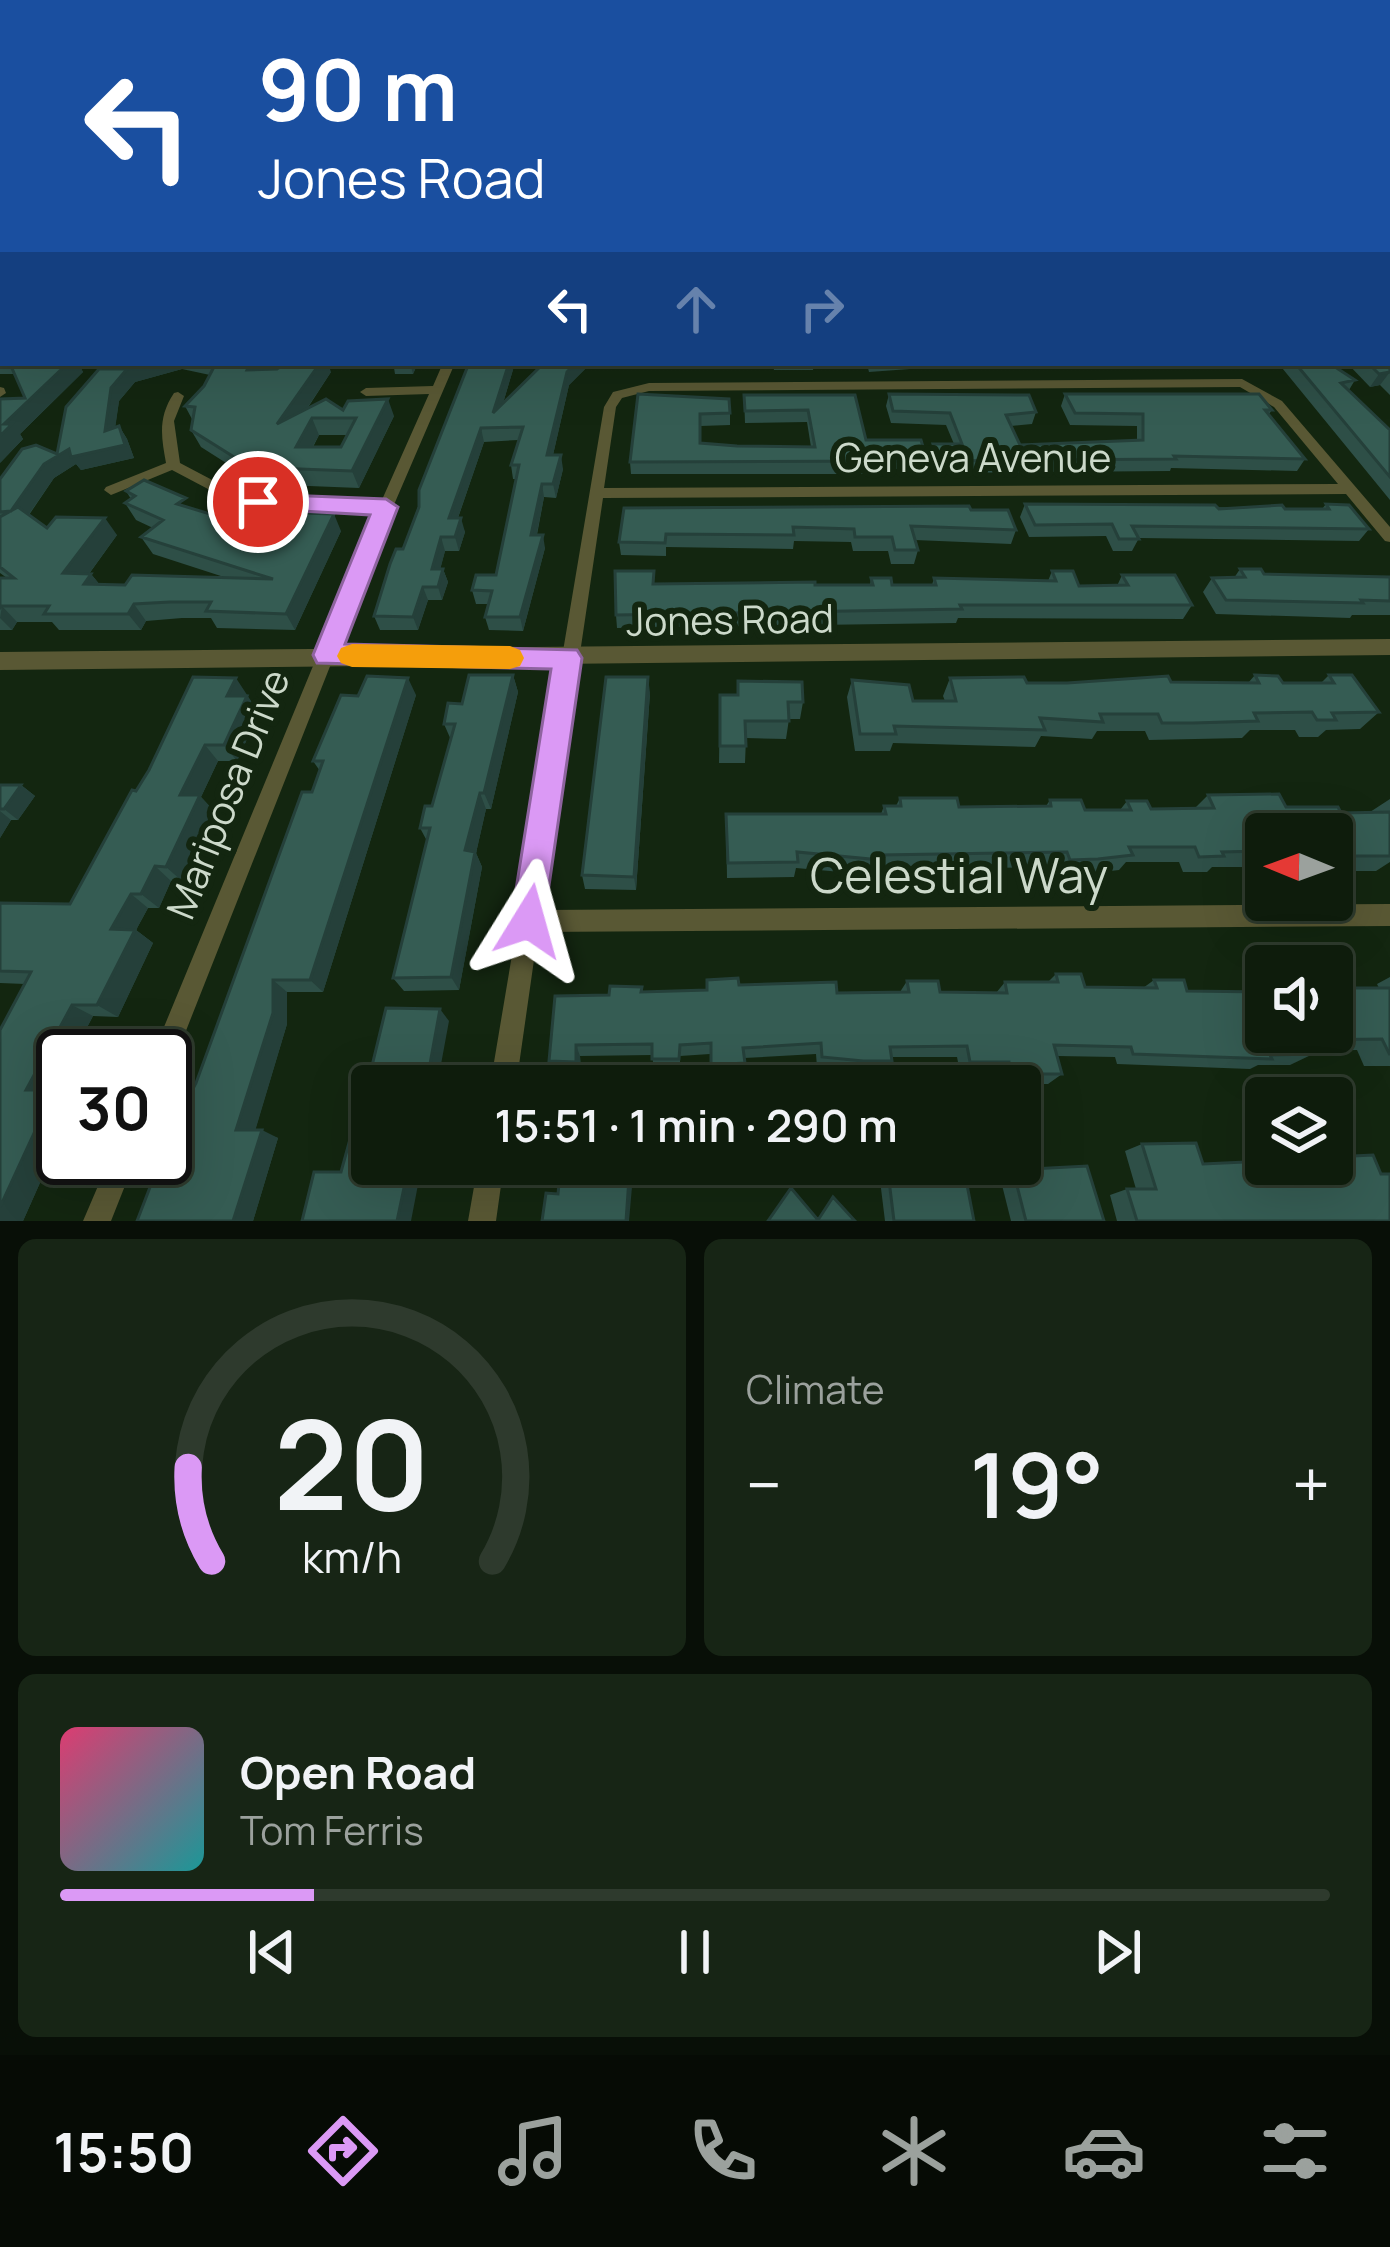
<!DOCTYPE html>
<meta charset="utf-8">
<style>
body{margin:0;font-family:Manrope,sans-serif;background:#172515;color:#f1f3f6;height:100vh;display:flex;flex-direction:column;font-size:45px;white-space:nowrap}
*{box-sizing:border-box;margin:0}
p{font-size:39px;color:#9ba19d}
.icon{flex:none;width:66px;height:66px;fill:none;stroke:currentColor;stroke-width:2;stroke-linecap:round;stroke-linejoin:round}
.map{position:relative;height:1221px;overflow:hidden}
.drawer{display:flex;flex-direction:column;gap:18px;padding:18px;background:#080f07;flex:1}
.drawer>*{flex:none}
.banner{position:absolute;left:0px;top:0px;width:1392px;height:366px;box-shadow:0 12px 48px #0002,0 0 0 3px #2e3a2d;background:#1a4fa0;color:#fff;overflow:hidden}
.needle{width:78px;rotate:271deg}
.fabs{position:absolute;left:1245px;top:813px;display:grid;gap:24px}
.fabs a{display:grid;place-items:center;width:108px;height:108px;border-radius:12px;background:#0e1c0c;box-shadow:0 12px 48px #0002,0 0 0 3px #2e3a2d;font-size:60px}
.speed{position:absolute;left:36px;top:1029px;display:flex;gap:24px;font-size:60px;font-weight:700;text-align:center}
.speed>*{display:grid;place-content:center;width:156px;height:156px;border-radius:50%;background:#0e1c0c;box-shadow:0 12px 48px #0002,0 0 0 3px #2e3a2d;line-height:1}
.speed .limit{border:6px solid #111;border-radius:18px;background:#fff;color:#111}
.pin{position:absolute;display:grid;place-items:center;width:102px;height:102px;color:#fff;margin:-51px;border:6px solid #fff;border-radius:50%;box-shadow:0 3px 12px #0007}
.me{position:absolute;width:132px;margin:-66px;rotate:8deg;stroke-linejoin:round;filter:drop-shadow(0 0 9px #0008)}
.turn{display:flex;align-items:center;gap:42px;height:252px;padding:0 60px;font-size:54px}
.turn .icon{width:156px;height:156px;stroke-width:2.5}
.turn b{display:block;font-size:84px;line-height:102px}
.lanes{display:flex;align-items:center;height:114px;padding:0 60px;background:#0003;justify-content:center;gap:60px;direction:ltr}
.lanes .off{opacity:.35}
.big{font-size:90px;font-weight:600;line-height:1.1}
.drawer .widget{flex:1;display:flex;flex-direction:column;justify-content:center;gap:18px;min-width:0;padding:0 42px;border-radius:18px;background:#172515}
.drawer .dial{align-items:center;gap:0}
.dial svg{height:312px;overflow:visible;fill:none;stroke:#2e3a2d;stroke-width:7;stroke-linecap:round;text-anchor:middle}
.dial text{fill:#f1f3f6;stroke:none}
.song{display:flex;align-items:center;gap:36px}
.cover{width:144px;height:144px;border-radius:18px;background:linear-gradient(135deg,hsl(340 70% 55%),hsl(180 70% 35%))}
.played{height:12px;border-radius:6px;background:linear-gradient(90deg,#db99f5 20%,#2e3a2d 20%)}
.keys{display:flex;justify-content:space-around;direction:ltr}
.heat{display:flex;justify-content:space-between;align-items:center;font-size:66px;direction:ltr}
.drawer .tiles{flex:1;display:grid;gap:18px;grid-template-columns:1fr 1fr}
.widget:last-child{grid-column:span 2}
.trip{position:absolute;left:351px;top:1065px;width:690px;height:120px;border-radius:12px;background:#0e1c0c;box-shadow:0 12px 48px #0002,0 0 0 3px #2e3a2d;font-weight:600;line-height:120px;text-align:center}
.tab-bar{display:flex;height:192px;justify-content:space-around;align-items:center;background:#060b05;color:#9ba19d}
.tab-bar .icon{width:84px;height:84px}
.tab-bar .active{color:#db99f5}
.tab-bar b{font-size:54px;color:#f1f3f6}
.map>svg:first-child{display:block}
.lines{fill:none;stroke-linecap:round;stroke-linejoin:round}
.minor{fill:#595834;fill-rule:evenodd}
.tertiary{fill:#595834;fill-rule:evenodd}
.wall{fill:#2e4f47;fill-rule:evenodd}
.shaded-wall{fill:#25403a}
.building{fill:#355c53;stroke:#25403a;stroke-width:3;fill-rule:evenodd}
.route{fill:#db99f5;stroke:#8e639f;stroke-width:3}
.slow{fill:#f59e0b}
.labels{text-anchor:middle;stroke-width:12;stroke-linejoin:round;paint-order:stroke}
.street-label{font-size:39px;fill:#ccd9ca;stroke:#132610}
.near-street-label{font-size:48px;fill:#ccd9ca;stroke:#132610}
</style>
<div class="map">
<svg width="1390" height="1221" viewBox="0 0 1390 1221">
<rect width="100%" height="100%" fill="#132610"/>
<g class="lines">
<!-- minor -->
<path class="minor" d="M1389,229H1390V238H1389Z
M3,264V271L0,272V265Z
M3,285V292L0,293V286Z
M443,363H455L393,507L176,1056L173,1065L165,1068V1056H152L377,511L258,507L225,498L172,470L116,493L111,495L104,490L106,487L166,463C161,436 158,417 174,393L178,392L184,396L174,421L180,463L235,492L258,497L381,502L429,394L366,396L360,392L366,388L433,386Z
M1242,379L1282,401L1390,527V542L1385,541L1346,494L603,498L542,910L1390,904V926L538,932L516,1086H490L604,407L613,392L649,383ZM1240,387L1274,407L1338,484L604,488L616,407L622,398L649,391Z
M0,387L4,388L6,393L0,397Z
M110,1158H136L111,1221H83Z
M478,1164H504L496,1221H468Z"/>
<!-- tertiary -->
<path class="tertiary" d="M1389,326H1390V335H1389Z
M1390,639V655L0,670V652Z"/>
</g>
<!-- wall -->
<path class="wall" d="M3,289V363H78L83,372L20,434L23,439L0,463L25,398L14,374H0V292Z
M1390,343V395L1380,385L1370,387L1347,363H1389Z
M124,363H214V366L331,372L307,409L343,410L394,416L359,488L259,484L201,447L191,430L193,421L185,406L204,386L210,375L182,369L135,382L119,401L115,427L119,426L127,439L134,458L81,470L76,464L54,478L29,515L47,528L117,535L89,574H91L100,585H125L227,578L153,554L141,537L153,528L136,520L125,503L131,499L126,491L230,520L341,531L295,630L217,628L211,618H182L146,621L141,630H59L52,622H17L12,630H0V578H7L0,573V479L57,454L126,369ZM319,435H347L341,447H313Z
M349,363H418L413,374H395L394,368H366Z
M469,363H515L503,403L544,363H591L569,385L553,455L563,469L556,498L544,497L537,535L545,548L523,631L489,630L485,617L489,604H476L472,590L496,575L516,479H513L511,465L518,440L484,442L458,518L465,532L459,551H445L440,569H443L448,582L442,600H428L418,630H380L374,616L403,549Z
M624,363H911L910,369L869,372L867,364L814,363L813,370H774L773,365H624Z
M1010,363H1074L1013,368Z
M1103,363H1152L1150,367H1106Z
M1278,363H1295L1355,380L1349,390L1390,430V500Z
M638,394L730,413V425L700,426V443L737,446L811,447L807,422L745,423L744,395H855L866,440L926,457L923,469H895L894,474H631L630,462Z
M889,394L1036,412L1032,424L1011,426L1020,445L1137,440V426L1070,425L1061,406L1065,394L1272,410L1269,414L1305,459L1297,471L1171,468L1170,471L935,473L930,456L933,444H954L946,425L891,423L886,406Z
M1025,504L1322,509L1326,504L1369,529L1359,541L1139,538L1132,551H1113L1106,536L1029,537L1020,517Z
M624,508L971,510L1016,530L1011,544L915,540L918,550L914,564H891L888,551H853L851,542L794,541L793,549L666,547V556L621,555L619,542Z
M1240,569L1264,574L1390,577V615H1352L1350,618L1216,614L1203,592L1212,578H1234Z
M654,571V584L815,585H870L871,578L892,585H932L934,578L1048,581L1052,571L1079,586H1117L1122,575L1192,605L1183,619L958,618L956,623L617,628L616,615Z
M513,675L518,692L491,809H486L476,853L482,867L459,990L404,991L393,978L427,841L420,828L432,806L451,740L444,724L462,704Z
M1255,675L1283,683H1321L1329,675L1379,712L1360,729L1326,730L1318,737H1299L1295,730H1250L1242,738L1149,740L1145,731H1097L1092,739L1041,736L1035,747L893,743L890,751H855L847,697L852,680L913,701H945L943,696L950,678L1027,683H1248Z
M738,681L803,702L800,719H789L786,739L746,738L745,763H719L720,695H737Z
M650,693L636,890L585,889L582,875Z
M248,694L247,696L259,713L237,761H218L201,797L214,811L182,881H171L159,908H148L136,930L153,943L118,1017L93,1016L72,1056H63L55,1091L63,1094V1131L23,1221H0L25,984L0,983V903L70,904Z
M416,695L323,992H287V1024L255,1130L278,1138L253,1221H137L170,1169L185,1121L178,1118L196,1083L320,771L313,761L358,696Z
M0,785H21L35,796L18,820H11L0,838Z
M1208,795L1286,807L1341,813L1370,812L1390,799V862L1376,871H1332V834H1266V856H1256L1244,867H1212L1207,872H1183L1179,862H1126L1119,870L1085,874L1058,875L1055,867L877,870L875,875L796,868L794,877L727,878L726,814H881L884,806H896L900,798L959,807L1046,806L1050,800L1085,810H1120L1127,801L1151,809L1195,808Z
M1056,974L1085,987L1143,988L1154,980L1187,991L1266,992L1339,988H1379L1377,984L1390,977V1066H1364L1357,1050L1311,1051L1313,1054L1290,1065H1258L1250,1069L1117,1064L1115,1057L1057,1056L1062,1074L1048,1084H999L997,1072H960L957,1057H891L892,1061L885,1071L857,1072L817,1067L816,1054L744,1058L743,1073L710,1075V1054L680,1056V1069H654L652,1055L580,1056L581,1072H554L549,1061L609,995L642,992L707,990L739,985L837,993L900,992L907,981L940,992L996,993L1005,982H1048Z
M1142,1144L1203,1164L1381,1174L1390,1221H1117L1110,1195L1127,1189H1136L1125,1151Z
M878,1164H963L974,1221H885Z
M1013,1170L1104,1221H1011L1000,1177Z"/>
<!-- shaded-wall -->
<path class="shaded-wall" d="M68,363H78L83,372L20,434L23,439L0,463V436L4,424Z
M150,363H179L182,369L135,382L119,401L113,444L105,431L111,388L127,369Z
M250,363H256L261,372L247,370Z
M320,363H328L331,372L285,441L277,424Z
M410,363H418L413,374Z
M509,363H515L496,427L493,413Z
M576,363H591L569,385L550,468L547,455L567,372Z
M1390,372L1380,385L1370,387L1379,374Z
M388,399L394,416L359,488L352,471Z
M312,418L319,435L303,464L296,447Z
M119,426L127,439L134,458L81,470L76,464L54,478L22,524L11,511L44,464L69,449Z
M481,428L484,442L453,532L449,518Z
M561,455L563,469L556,498L553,484Z
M542,484L544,497L534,548L531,535Z
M334,514L341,531L295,630L286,614Z
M105,518L117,535L77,590L63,573Z
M461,518L465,532L459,551L455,537Z
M543,535L545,548L523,631L520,617Z
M441,537L445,551L437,582L432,569Z
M443,569L448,582L442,600L438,587Z
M91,574L104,590L84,584Z
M423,587L428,600L418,630L413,617Z
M134,604L146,621L141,630L128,614Z
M2,606L17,622L12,630L0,618Z
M513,675L518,692L491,809L484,793Z
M648,677L650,693L636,890L634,877Z
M236,678L259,713L237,761L224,745L227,696Z
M408,678L416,695L323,992L310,980Z
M205,745L218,761L201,797L214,811L182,881L166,867L180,795Z
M21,785L35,796L18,820L4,809Z
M480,793L486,809L476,853L482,867L459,990L451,977L465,850Z
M0,811L11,820L0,838Z
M155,866L171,881L159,908L141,894Z
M131,894L148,908L136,930L153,943L118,1017L97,1005L111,929Z
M273,980L287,992V1024L253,1138L236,1130Z
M72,1005L93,1016L72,1056H63V1074L55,1091L63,1094V1131L23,1221H0V1207L26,1090Z
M440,1009L449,1021L437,1086H426Z
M576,1045L580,1056L581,1072L576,1062Z
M262,1130L278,1138L253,1221H233Z
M409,1164H422L411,1221H397Z
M630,1164H634L629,1221H626Z"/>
<!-- building -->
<path class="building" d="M0,200H3V227H0Z
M3,289V359H0V292Z
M1389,342L1390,372L1379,374L1368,363H1389Z
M14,363H68L4,424H12L0,436V399L25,398L11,366Z
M124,363H150L127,369L111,388L105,431L119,426L125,445L71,457L69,449L44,464L11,511L0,512V479L22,449L36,445L57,454L66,407L99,369H126Z
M216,363H250L247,370L277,369L285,363H320L277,424L326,399L343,410L348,401L388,399L352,471L250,467L191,430L195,407L185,406L204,386ZM312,418H356L341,447H296Z
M469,363H509L493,413L544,363H576L567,372L547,455H561L553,484H542L531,535H543L520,617H485L492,591L472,590L476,575H496L519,465H511L523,427L481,428L449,518H461L455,537H441L432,569H443L438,587H423L413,617L374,616L390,564L396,549H403L419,507V490Z
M1295,363H1329L1355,380L1341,383L1390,430V477Z
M638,394L729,399L730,413L700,414V443L737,446L815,447L808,410L745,411L744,395H855L866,440H921L926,457H896L897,461L630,462Z
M889,394L1029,395L1036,412L1006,415L1020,445L1143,440V414L1075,413L1065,394H1259L1272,410H1265L1305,459L1174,456L1176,459L939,461L933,444H962L950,413L893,411Z
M144,480L186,498L177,504L230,520L236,511L334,514L286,614L206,611L211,602H170L134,604L128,614H44L49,606H2L0,608V578H14L0,567V517L18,507L47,528L56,517L105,518L63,573L91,574L84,584L125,585L132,575L273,579L141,537L163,520L125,503L135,496L126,491Z
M1025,504L1215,505L1219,509L1282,505L1285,509H1329L1326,504L1349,505L1369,529L1132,526L1139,539H1119L1112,524L1035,525Z
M969,506L971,510H1008L1016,530L911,526L918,550H895L892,537H855L854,529L793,527L794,535L666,534L665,543L619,542L624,508Z
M1240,569H1261L1264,574L1390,577V601L1361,600L1363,603L1226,600L1212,578L1245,577Z
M615,571H654L653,584L815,582V585H873L871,578H891L892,585H936L934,578L1056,581L1052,571H1073L1079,586L1128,585L1122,575H1175L1192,605H960L962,609L616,615Z
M469,675H513L484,793H480L465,850L475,852L451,977L393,978L430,828H420L425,806H432L455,724H444L448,703L462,704Z
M1255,675L1278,676L1283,683H1334L1329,675H1352L1379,712L1332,713L1336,720H1317L1312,712L1254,713L1258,721L1193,723H1162L1158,714H1100L1103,722L1040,718L1045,730L894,726L896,734H860L852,680L909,685L913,701H956L950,678L1024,677L1027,683H1067L1168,676L1171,682L1259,683Z
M367,676L408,678L310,980H273V1013L236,1130H262L233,1221H137L157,1169H170L186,1118H178L196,1083L302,792H312L323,761H313L341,695L358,696Z
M193,677L236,678L227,696H247L224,745H205L180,795H200L166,867L155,866L141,894H131L111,929L135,930L97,1005H72L26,1090H54L0,1207V1030L31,972L0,971V903L70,904L132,790L136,791L149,770Z
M606,677H648L634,877L582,875Z
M738,681L802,682L803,702H788L789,721H745L746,746H720V695H738Z
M0,785H21L4,809H0Z
M1279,794L1286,807H1338L1341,813L1390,812V856H1332V834H1266V841H1257L1262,851L1222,852L1224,856L1199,857L1195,847H1129L1133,855L1098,859L1070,860L1067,852L880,855L881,860L797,852L798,862L728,863L726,814H886L884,806H901L900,798H957L959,807L1051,806L1050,800H1081L1085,810H1131L1127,801H1147L1151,809L1214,808L1208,795Z
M1056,974H1081L1085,987L1157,988L1154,980H1184L1187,991L1266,992V1032H1332V978H1334L1339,988H1390V1055L1382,1039L1306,1040L1313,1054L1270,1055L1272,1059L1133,1054L1131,1047L1054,1045L1062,1074H1011L1009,1062H970L967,1046L890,1047L892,1061H863L822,1057L821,1043L743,1048L745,1063L711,1065V1043L680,1045L679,1059H652V1044L576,1045V1062L549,1061L555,996L609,995L610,986L642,987L641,992L707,990V980L738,978L739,985L836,982L837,993L909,992L907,981H938L940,992L1007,993L1005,982H1058Z
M386,1008L440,1009L426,1086H372V1099H364Z
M372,1131V1164H409L397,1221H302L314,1172H341L352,1132Z
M1196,1143L1203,1164L1266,1161V1164H1332V1157L1373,1155L1381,1174H1390V1221H1137L1127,1189H1156L1142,1144Z
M561,1164H630L626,1221H542L546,1193L558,1194Z
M887,1164H963L974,1221H894Z
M1087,1166L1104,1221H1026L1013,1170Z
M791,1188L818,1220L833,1197L855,1221H768Z"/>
<!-- sky -->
<linearGradient id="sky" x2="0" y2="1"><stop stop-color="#0a1509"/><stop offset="0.54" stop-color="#334742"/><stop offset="1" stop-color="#334742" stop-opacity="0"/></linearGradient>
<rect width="1390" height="371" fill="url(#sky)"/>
<!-- route -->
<path class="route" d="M258,494L386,499L398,507L345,644L577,650L582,658L542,934L529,939L516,934L511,921L551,669L317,663L313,655L370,515L250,508L246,502Z"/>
<!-- slow -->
<path class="slow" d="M352,644L510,646L520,650L524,658L520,666L510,669L352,667L341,663L337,656L341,648Z"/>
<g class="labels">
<!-- street labels -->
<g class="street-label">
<text x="973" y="472">Geneva Avenue</text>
<text transform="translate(730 620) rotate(-1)" y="14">Jones Road</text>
<text transform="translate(228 794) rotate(-68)" y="14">Mariposa Drive</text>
</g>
<!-- near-street labels -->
<g class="near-street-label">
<text x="959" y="893">Celestial Way</text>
</g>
</g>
</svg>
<div class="fabs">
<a><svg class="needle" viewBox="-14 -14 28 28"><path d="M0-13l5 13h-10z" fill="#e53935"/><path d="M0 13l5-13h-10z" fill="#9ba19d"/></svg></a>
<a><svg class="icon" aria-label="sound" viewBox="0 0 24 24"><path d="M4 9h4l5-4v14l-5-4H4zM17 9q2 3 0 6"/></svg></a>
<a><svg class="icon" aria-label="layers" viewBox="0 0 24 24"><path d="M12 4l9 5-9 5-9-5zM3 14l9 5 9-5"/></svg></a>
</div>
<div class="speed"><div class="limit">30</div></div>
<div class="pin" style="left:258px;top:502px;background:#d93025"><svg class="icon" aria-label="arrive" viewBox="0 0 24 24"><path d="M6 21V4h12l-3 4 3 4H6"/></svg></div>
<svg class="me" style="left:529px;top:921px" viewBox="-20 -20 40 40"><path d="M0-17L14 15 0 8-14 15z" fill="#db99f5" stroke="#fff" stroke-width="4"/></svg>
<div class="trip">15:51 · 1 min · 290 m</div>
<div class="banner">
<div class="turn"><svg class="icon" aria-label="left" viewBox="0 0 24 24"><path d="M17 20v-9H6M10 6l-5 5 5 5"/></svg><div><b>90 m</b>Jones Road</div></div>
<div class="lanes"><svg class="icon" aria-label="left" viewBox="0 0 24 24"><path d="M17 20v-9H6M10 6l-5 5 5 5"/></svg><svg class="icon off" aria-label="ahead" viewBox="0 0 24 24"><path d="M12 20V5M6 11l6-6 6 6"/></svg><svg class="icon off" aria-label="right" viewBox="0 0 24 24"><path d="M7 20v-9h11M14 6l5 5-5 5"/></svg></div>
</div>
</div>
<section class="drawer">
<div class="tiles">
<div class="widget dial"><svg viewBox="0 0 100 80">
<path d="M14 69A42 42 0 1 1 86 69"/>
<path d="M14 69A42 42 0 0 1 8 45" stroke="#db99f5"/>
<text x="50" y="56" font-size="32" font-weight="700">20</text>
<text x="50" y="72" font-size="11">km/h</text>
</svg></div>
<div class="widget"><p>Climate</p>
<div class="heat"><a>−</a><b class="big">19°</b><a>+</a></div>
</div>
<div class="widget">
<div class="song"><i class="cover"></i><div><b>Open Road</b><p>Tom Ferris</p></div></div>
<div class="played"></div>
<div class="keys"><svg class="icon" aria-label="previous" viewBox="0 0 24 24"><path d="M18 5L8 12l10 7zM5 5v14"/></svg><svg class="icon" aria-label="pause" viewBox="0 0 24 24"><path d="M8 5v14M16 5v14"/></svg><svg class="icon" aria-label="next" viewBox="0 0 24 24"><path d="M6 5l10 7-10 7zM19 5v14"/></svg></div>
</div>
</div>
</section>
<nav class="tab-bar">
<b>15:50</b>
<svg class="icon active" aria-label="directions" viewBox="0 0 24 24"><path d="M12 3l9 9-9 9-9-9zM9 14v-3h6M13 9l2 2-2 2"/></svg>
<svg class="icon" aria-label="music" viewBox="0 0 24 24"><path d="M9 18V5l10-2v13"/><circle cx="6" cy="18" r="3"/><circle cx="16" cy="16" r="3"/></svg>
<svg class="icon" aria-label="phone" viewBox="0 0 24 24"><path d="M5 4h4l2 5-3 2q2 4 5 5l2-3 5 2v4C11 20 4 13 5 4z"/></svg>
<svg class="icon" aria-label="climate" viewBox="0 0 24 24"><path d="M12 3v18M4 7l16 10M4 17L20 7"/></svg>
<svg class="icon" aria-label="car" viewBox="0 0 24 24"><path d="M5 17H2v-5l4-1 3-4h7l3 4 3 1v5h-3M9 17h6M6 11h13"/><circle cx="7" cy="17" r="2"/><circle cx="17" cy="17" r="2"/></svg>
<svg class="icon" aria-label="filters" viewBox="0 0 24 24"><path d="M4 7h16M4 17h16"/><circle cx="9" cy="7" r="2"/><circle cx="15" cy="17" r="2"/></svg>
</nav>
